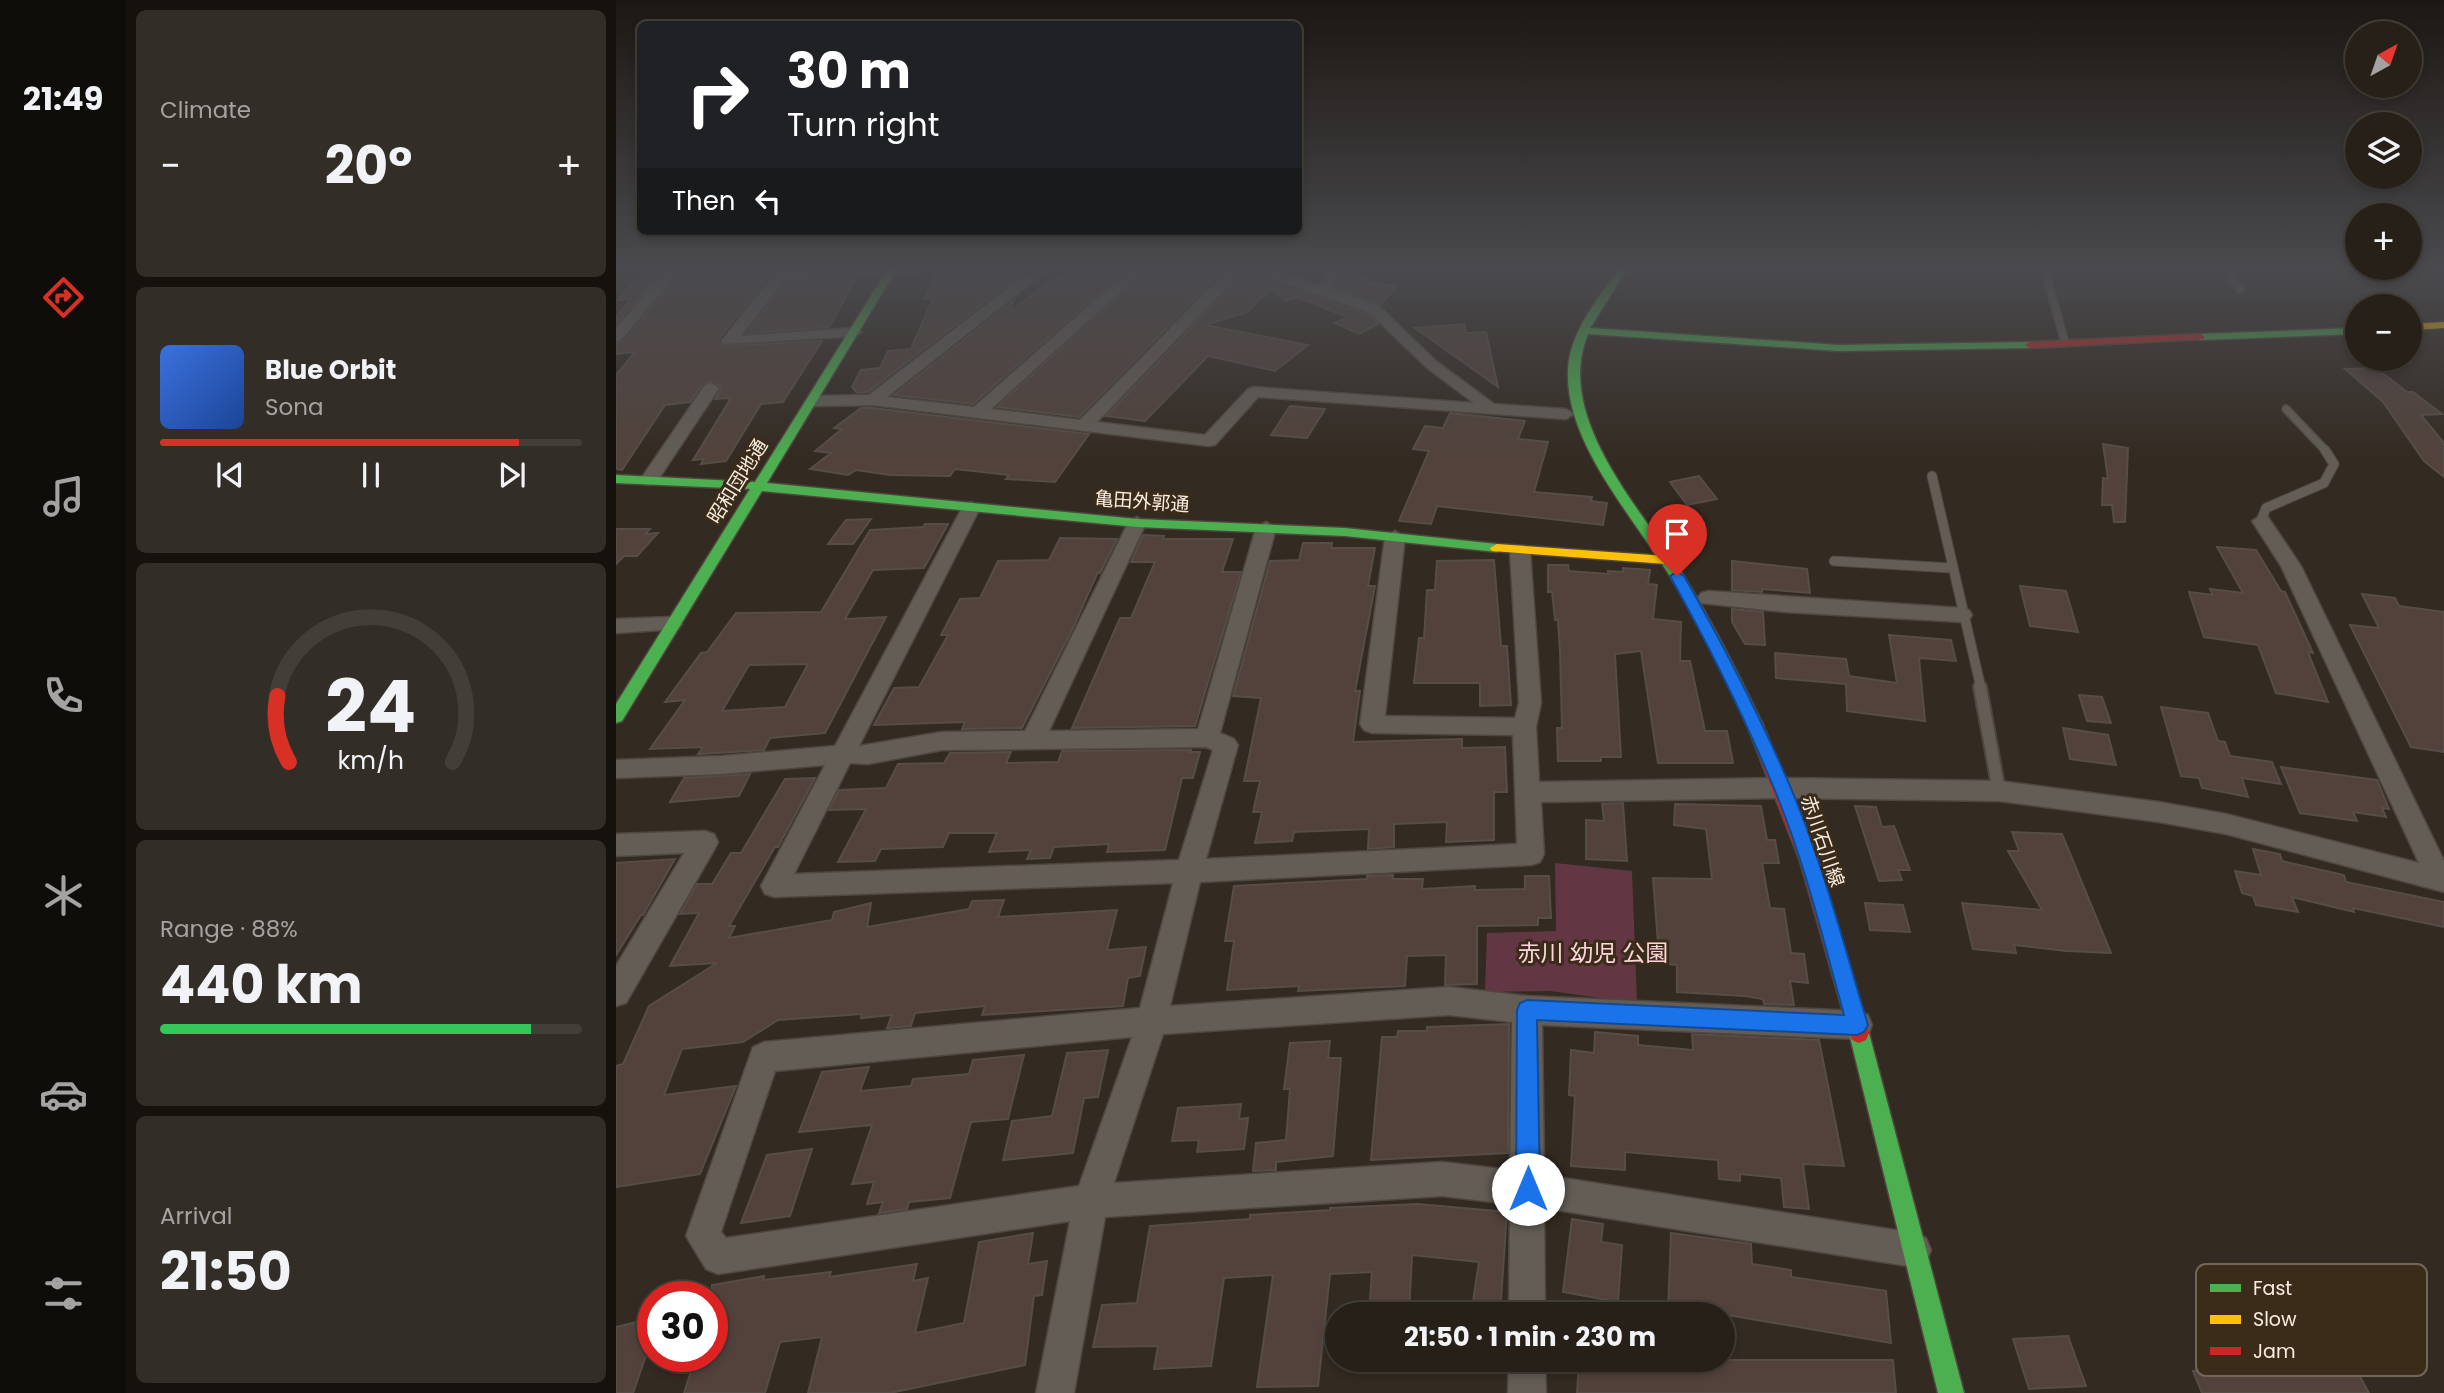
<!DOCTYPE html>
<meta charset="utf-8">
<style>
body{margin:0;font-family:Poppins,"Noto Sans JP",sans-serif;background:#322d26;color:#f1f3f6;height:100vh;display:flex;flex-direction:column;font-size:26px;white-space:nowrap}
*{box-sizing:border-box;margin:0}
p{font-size:23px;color:#a4a3a2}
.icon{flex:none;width:38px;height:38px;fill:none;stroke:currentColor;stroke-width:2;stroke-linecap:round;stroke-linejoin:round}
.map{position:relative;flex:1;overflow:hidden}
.side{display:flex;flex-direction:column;gap:10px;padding:10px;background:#15120e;width:490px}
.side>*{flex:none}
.hud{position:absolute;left:21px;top:21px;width:665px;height:214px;border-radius:10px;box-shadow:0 4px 10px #0003,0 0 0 2px #423e38;background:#202124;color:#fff;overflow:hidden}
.needle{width:46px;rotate:40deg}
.fabs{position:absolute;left:1729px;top:21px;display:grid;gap:14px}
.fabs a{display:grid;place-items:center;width:77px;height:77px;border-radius:50%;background:#262019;box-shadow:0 4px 10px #0003,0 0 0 2px #423e38;font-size:35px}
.speed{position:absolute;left:21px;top:1281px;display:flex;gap:14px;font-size:35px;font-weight:700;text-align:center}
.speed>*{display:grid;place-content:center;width:91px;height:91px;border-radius:50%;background:#262019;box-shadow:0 4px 10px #0003,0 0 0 2px #423e38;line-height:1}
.speed .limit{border:10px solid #d22;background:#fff;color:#111}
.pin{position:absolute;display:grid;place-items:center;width:60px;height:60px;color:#fff;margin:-72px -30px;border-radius:50% 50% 50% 0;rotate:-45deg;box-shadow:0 0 7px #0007}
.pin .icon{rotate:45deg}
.me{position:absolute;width:77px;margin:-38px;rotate:0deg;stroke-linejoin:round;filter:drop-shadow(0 0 5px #0008)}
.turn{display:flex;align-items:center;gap:24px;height:147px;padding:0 35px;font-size:32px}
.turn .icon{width:91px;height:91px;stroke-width:2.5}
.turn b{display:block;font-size:49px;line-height:60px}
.then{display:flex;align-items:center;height:66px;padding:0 35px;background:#0003;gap:14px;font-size:26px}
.big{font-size:52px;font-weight:700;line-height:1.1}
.side .card{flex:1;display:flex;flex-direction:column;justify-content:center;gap:10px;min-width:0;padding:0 24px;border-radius:10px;background:#322d26}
.side .dial{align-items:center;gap:0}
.dial svg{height:182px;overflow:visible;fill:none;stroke:#423e38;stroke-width:7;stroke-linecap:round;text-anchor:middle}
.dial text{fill:#f1f3f6;stroke:none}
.song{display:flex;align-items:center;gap:21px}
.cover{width:84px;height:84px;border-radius:10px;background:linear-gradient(135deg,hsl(220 70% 55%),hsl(220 70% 35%))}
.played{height:7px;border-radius:4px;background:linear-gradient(90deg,#d93025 85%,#423e38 85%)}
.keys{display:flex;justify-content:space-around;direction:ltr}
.heat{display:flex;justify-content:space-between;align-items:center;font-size:38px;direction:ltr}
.charge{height:10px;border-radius:5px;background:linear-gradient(90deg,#34c759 88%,#423e38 0)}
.trip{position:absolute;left:709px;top:1302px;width:410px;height:70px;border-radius:35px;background:#262019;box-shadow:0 4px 10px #0003,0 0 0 2px #423e38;font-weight:700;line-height:70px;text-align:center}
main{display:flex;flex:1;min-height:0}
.tabs{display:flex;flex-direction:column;width:126px;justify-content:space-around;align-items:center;background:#0f0d0a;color:#a4a3a2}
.tabs .icon{width:49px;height:49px}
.tabs .selected{color:#d93025}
.tabs b{font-size:32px;color:#f1f3f6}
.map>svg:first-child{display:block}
.green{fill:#633643}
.building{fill:#52423b;stroke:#564d47;stroke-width:2;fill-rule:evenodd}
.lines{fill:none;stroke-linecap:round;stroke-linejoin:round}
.lane-far2-casing{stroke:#4f473f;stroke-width:10}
.lane-far1-casing{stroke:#4f473f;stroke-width:11}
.lane-casing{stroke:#4f473f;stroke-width:16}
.street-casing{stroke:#4f473f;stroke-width:3}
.fast-casing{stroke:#4f473f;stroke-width:3}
.slow-casing{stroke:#4f473f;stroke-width:3}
.jam-casing{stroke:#4f473f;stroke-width:3}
.lane-far2{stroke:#635d56;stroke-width:7}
.lane-far1{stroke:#635d56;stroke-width:9}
.lane{stroke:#635d56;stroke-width:12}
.street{fill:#635d56;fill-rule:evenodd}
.fast{fill:#4caf50;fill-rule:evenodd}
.slow{fill:#ffc107;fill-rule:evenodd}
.jam{fill:#c62828;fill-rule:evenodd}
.route{fill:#1a73e8;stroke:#114b97;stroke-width:2}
.labels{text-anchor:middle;stroke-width:6;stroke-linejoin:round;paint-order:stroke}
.street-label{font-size:19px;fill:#f9eee3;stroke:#3b2b19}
.near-park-label{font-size:23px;fill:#fed5df;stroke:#3b2b19}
.key{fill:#3b2b19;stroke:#746656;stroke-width:2}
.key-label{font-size:19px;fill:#f9eee3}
</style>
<main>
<nav class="tabs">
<b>21:49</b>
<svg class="icon selected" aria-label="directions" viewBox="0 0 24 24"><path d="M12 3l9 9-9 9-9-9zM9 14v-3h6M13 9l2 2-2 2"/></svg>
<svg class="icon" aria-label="music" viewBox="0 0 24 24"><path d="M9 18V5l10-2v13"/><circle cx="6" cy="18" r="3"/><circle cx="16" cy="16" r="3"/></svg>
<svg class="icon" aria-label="phone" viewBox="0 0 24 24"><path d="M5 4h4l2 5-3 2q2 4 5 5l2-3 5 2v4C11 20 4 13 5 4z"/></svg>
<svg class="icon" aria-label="climate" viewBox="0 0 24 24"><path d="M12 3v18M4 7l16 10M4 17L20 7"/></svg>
<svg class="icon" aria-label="car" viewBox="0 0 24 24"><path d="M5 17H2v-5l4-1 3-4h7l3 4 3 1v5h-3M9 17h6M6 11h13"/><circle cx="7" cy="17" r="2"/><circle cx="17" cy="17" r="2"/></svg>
<svg class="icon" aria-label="filters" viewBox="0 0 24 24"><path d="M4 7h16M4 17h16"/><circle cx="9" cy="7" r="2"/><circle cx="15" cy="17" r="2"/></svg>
</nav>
<section class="side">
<div class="card"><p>Climate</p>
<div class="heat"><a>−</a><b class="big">20°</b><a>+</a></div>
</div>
<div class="card">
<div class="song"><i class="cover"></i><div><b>Blue Orbit</b><p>Sona</p></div></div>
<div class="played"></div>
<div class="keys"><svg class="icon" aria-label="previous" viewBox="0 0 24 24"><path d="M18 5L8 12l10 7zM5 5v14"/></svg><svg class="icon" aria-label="pause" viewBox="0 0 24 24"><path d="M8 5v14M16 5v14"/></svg><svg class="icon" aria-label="next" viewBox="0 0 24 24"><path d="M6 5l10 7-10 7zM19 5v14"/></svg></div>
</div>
<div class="card dial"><svg viewBox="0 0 100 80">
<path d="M14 69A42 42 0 1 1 86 69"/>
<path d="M14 69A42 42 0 0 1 9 40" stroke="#d93025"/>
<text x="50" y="56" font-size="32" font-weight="700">24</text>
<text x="50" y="72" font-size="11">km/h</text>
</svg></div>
<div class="card"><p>Range · 88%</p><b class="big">440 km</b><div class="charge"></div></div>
<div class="card"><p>Arrival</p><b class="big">21:50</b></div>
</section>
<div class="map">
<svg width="1828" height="1393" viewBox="0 0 1828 1393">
<rect width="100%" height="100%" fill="#332a21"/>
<!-- green -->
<path class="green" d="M939,863L1016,871L1021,1003L934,991L869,992L871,933L940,931Z"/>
<!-- building -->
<path class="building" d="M88,267H160L103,339L106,346L206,341L167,402L145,404L110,461L85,464L88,459L77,460L115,398L99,399L106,387L94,381L87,384L74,402L49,405L6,470L0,469V375L19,352L0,354V343L7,342L68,270Z
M409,267L406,274L252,392L241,393L236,387L245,370L264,368L272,351L295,349L317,298L308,299L319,276L359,270Z
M473,267H513L357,404L278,395L398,300L394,312L440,277L446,278L459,269L473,270Z
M533,267L608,270L463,417L381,407Z
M45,272L0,324V317L15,299L2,300L26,273Z
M628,273L753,315L762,324L743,334L719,323L731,317L682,297L669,301L654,289L631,312L589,325L692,345L659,371L592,356L529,421L490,416Z
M730,273L754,278L750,282L780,286L765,305L719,287Z
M240,279L213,327L131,333L168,284Z
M848,324L850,333L870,332L882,387L799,328Z
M1760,368L1791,392H1797L1826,414L1805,415L1828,443V477L1808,461L1767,402L1729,369Z
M674,406L709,409L691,438L655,435Z
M245,408H257L473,434L439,482L390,479L393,475L339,469L334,476L274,475L240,470L232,475L194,469L215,453L199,451L226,429L218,428Z
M834,413L909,421L902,439L932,442L918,492L976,497L975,501L991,503L987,525L821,506L815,524L783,521L813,451L797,449L809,426L827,428Z
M1487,444L1512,448L1509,522H1498L1496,505H1486L1487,478L1492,479Z
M1083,476L1101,499L1071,505L1054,482Z
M255,519L237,544H212L230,520Z
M309,524H332L308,568L257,570L229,619L270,617L209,733L154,738L148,750L82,754L87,747L34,749L69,700L49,702L85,653L91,652L120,613L205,612L254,530L307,527ZM192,664L169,707L106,711L133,665Z
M0,529H34L29,534L42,533L21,556H8L0,564Z
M527,535L548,536L547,539H617L606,572H625L579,726L456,728L504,618H515L539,562H515Z
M444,538L501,539L484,573L482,572L456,630L406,728L346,729L349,722L258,725L278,688L303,687L332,635H325L344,599L364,598L382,561L433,560Z
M687,543H716L715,548H759L752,586H759L739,691H744L737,742L846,739V748L889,747L891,792H878V840L830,842L831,822L778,824V847L752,849L753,829L678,832L676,841L639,843L646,812H637L644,781H628L645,698L617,696L654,561L683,560Z
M1601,547L1640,550L1665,591L1669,592L1697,653L1692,652L1712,702L1660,693L1642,645L1588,637L1573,592L1597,595L1594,589L1627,593Z
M878,560L885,646H891L895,705L864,706V683H798L803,638H808L811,590H819L821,561Z
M1116,561L1191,569L1194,593L1146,589V592L1116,590Z
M932,565H952L953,571L992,574V571L1007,572V568L1034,570L1032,584L1041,585L1037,619L1065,622L1064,661H1074L1089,731H1111L1117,763H1042L1025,651L999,654L1005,757H985V761H942L941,728H946L944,652L942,620H939L936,592H932Z
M1404,586L1450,591L1462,632L1414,626Z
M1746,594L1779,598L1783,606L1828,612V752L1795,747L1734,625L1763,628Z
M1116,609L1147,612L1149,645L1129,644L1116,622Z
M1273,635L1335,640L1340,661L1303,658L1309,721L1231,711L1230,684L1160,678L1159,653L1230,659L1233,676L1281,683Z
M1463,695L1486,697L1495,723L1471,721Z
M1545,707L1592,713L1602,741L1609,742L1614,756L1656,762L1665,784L1626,778L1632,797L1586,788L1583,778L1565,776Z
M1447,728L1492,735L1500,765L1454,759Z
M575,750L574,752H584L577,778H566L549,850L491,852L493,844L438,847L434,858L411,859L415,850L373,852L381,833H333L327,847L265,849L259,861L222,862L250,809L213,810L223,790L270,788L282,764L328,763L334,753L395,752L390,763L442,762L446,751Z
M1665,767L1761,780L1773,809L1766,808L1770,817L1737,812L1741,821L1684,813Z
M134,774L123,796L54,802L68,778Z
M199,778L162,847H159L113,926H119L113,938L216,920L218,912L255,903L251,927L353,909L356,901L388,900L382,917L501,910L491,950L530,947L524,976L512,978L507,1006L366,1015L369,1006L299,1013L295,1026L271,1028L276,1015L245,1018L246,1014L162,1020L127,1042L66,1049L48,1095L120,1086L84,1174L0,1187V1066L7,1064L33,1006L101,963L54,966L83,913L64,914L81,884H96L115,853H125L169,779Z
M1007,803L1011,861L970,859V820L988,821L986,804Z
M1059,804L1145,806L1151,840H1159L1163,863H1146L1154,908L1168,909L1175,953L1188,954L1192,983L1174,981L1178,1005L1148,1004L1147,999L1129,996L1061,992V965L1039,963V943L1042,944L1037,878L1096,879L1090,829L1058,825Z
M1239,806L1260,807L1266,827L1278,826L1294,870H1282L1286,880L1263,881Z
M1396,832L1446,834L1495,953L1450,951L1398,945L1400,953L1357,949L1346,903L1426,910L1392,851H1403Z
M1637,849L1664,854L1666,861L1728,875L1730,882L1828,902V927L1737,908L1738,912L1676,897L1682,912L1640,905L1637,896L1626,893L1619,871L1645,875Z
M59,859L27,915H25L0,955V863Z
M777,875V879H807L806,889L859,886V890L909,889V876H933L935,918H922V925L861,926V984L829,985L830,955L791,956L789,986L682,991L683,986L611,990L618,941H609L618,886L751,879V876Z
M1249,903L1287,905L1294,932L1254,930Z
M893,1024L892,1153L755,1160L766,1037H781L782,1031H811V1027Z
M979,1032L1022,1036V1045L1077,1050L1076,1034L1203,1040L1228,1166L1187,1164L1193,1209L1168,1207L1165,1178L1124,1174V1181L1103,1179L1102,1160L1009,1152V1170L955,1166L959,1096L953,1095L955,1050L978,1053Z
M714,1041L712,1058H725L717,1156L660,1162V1170L637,1171L640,1143L670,1140L674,1089H668L674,1043Z
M492,1050L482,1097L468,1098L457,1153L387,1160L396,1121L436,1116L451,1053Z
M408,1055L392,1119L355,1122L334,1198L293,1202L291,1209L263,1213L267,1202L251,1204L258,1182L236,1184L256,1125L183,1132L206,1072L253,1067L244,1091L295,1086L297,1079L353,1074L357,1060Z
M625,1104L623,1119L632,1118L628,1149L581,1152L583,1140L556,1141L562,1108Z
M196,1149L174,1216L125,1223L151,1155Z
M802,1204L891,1212L884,1314H855L863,1262L796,1255L793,1314H753L756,1272L714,1274L702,1386L641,1387L657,1275L608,1278L595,1366L538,1369L542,1346L477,1347L486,1305L521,1303L534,1226L634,1219V1215L714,1210V1208Z
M956,1219L987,1224L985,1242L1006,1245L1002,1302L947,1292Z
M417,1233L412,1264L431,1261L426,1295L418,1296L409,1365L274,1393H192L206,1337L164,1342L149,1393H68L80,1356H96V1285L148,1276L147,1280L215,1272L213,1277L301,1264L297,1281L312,1278L299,1333L348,1323L363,1242Z
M1055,1233L1135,1244L1136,1264L1175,1270V1277L1270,1291L1275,1343L1106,1314H1052Z
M37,1318V1335L17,1393H0V1327Z
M1452,1336L1470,1386L1413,1389L1397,1339Z
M963,1360H1277L1280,1393H961Z
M1735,1360L1753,1393H1586L1577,1371L1654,1369L1651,1362Z"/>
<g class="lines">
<!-- lane-far2 casing -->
<g class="lane-far2-casing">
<path id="lane-far2" d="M1428,267L1449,343
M1609,267L1624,289
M1670,409L1710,451"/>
</g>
<!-- lane-far1 casing -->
<g class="lane-far1-casing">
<path id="lane-far1" d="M1316,476L1365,688
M1645,521L1650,508L1708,483L1718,464L1709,450
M1218,561L1335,568"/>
</g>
<!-- lane casing -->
<g class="lane-casing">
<path id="lane" d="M1364,687L1383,791"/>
</g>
<!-- street casing -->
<g class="street-casing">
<path id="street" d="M53,267H67L5,340L0,341V328Z
M164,267H177L174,272L246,267H320L314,271L167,281L125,336L239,328L246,332L239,336L108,344L105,341L108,338Z
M420,267H435L271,397L358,407L517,267H531L375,409L464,420L615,267H648L704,285L718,267H731L715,288L764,307L820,361L878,404L950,409L958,414L950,419L642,397L599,445L593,446L257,405L197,406L189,401L197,396L253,395ZM628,269L754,313L810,367L858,403L638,387L632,389L589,435L481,422Z
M95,383L103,388L42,480L33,485L27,484L24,480L89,385Z
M355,502L364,508L243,746L326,732L409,731L512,523L521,517L530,523L433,731L582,729L640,528L650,522L660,528L604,733L618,739L622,745L590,859L901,844L897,735L756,733L748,730L744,724L769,537L779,531L789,537L769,716L899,718L903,703L894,551L897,547H911L914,551L925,703L920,727L923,782L1166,778L1383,781L1543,802L1610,814L1803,863L1665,566L1636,521L1645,515L1652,517L1685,566L1828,861V892L1610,834L1543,822L1383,801L1166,798L925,802L928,854L924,862L915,865L584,882L554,1006L833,987L911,996L1241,1011L1252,1015L1256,1025L1252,1035L1241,1039L926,1025L928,1175L1298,1233L1310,1238L1315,1250L1310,1262L1298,1267L928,1208L929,1314H893L894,1204L826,1196L489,1217L458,1393H420L454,1221L102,1274L90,1269L70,1236L137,1047L148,1042L524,1008L557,883L158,897L149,894L145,886L209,765L106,774L0,778V760L106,756L219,746L346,508ZM590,747L597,750L563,860L178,874L234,763L252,764L326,750ZM833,1015L896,1022L894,1170L826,1162L498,1183L547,1034ZM516,1037L463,1186L110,1238L105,1232L159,1071Z
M1092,591L1346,608L1353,610L1356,615L1353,620L1346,622L1169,612L1085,603L1082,598L1085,593Z
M55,617L62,619L66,624L62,629L0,633V619Z
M89,831L98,834L102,842L98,850L10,1003L0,1006V966L68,853L0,856V834Z
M893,1360H929L930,1393H892Z"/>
</g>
<!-- fast casing -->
<g class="fast-casing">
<path id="fast" d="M273,267H282L151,483L521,519L729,528L881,544L888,548L881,552L729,536L521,527L146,491L6,721L0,723V704L134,489L0,483V475L139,482Z
M1004,267H1013L974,328L1223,345L1414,342L1419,345L1414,348L1223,351L972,334C937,418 1027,511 1069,578C1098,625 1123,675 1147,725L1145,729H1133L1131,725C1108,675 1084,625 1055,578C1019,519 949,443 952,371C953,332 983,298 1004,267Z
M1741,328V334L1584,340L1579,337L1584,334Z
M1243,1023L1250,1026L1253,1033L1348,1393H1322L1233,1033L1236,1026Z"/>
</g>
<!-- slow casing -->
<g class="slow-casing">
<path id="slow" d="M1828,322V328L1794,330V324Z
M881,544L1050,556L1057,560L1050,564L876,551L874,548Z"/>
</g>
<!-- jam casing -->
<g class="jam-casing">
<path id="jam" d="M1584,334L1589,337L1588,339L1414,348L1409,345L1414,342Z
M1139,719L1145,721L1147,725L1202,861L1253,1033L1250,1040L1243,1043L1236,1040L1233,1033L1184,861L1131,725L1133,721Z"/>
</g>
<!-- lane-far2 -->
<use href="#lane-far2" class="lane-far2"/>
<!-- lane-far1 -->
<use href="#lane-far1" class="lane-far1"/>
<!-- lane -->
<use href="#lane" class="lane"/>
<!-- street -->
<use href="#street" class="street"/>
<!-- fast -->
<use href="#fast" class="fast"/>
<!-- slow -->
<use href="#slow" class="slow"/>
<!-- jam -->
<use href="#jam" class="jam"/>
</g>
<!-- sky -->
<linearGradient id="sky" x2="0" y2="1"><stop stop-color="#1c1712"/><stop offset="0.58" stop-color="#4a4a4e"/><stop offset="1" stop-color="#4a4a4e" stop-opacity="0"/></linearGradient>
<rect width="1828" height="462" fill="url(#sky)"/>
<!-- route -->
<path class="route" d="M1061,572L1068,576C1107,644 1143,714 1174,786C1207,863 1228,946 1252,1025L1248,1032L1241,1035L921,1020L924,1189L920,1198L912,1201L904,1198L900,1189L901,1010L904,1003L911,1000L1228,1015C1207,939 1188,859 1157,786C1127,714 1092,644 1054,576Z"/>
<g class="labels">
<!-- street labels -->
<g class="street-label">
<text transform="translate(121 481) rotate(-58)" y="7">昭和団地通</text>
<text transform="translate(526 501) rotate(4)" y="7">亀田外郭通</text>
<text transform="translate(1207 841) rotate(71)" y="7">赤川石川線</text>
</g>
<!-- near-park labels -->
<g class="near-park-label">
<text x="977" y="961">赤川 幼児 公園</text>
</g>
</g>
<!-- legend -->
<rect x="1580" y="1264" width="231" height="112" rx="10" class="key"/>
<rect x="1594" y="1284" width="31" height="8" fill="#4caf50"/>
<rect x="1594" y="1315" width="31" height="9" fill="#ffc107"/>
<rect x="1594" y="1347" width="31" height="8" fill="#c62828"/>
<g class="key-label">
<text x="1637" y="1295">Fast</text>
<text x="1637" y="1326">Slow</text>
<text x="1637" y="1358">Jam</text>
</g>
</svg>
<div class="fabs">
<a><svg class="needle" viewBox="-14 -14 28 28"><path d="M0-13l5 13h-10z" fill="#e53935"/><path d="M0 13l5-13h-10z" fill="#a4a3a2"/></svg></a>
<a><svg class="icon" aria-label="layers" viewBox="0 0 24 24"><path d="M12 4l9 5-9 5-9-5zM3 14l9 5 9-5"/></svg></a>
<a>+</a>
<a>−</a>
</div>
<div class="speed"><div class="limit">30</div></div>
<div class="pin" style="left:1061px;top:576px;background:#d93025"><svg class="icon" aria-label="arrive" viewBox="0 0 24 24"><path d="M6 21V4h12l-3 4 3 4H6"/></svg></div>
<svg class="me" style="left:912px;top:1189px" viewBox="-20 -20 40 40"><circle r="19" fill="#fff"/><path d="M0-13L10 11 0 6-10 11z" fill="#1a73e8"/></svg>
<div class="trip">21:50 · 1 min · 230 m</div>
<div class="hud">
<div class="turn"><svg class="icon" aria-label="right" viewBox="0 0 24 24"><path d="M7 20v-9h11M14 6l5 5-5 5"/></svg><div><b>30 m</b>Turn right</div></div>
<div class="then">Then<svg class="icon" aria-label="left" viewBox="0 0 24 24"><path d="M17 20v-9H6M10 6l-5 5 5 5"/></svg></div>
</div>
</div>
</main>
